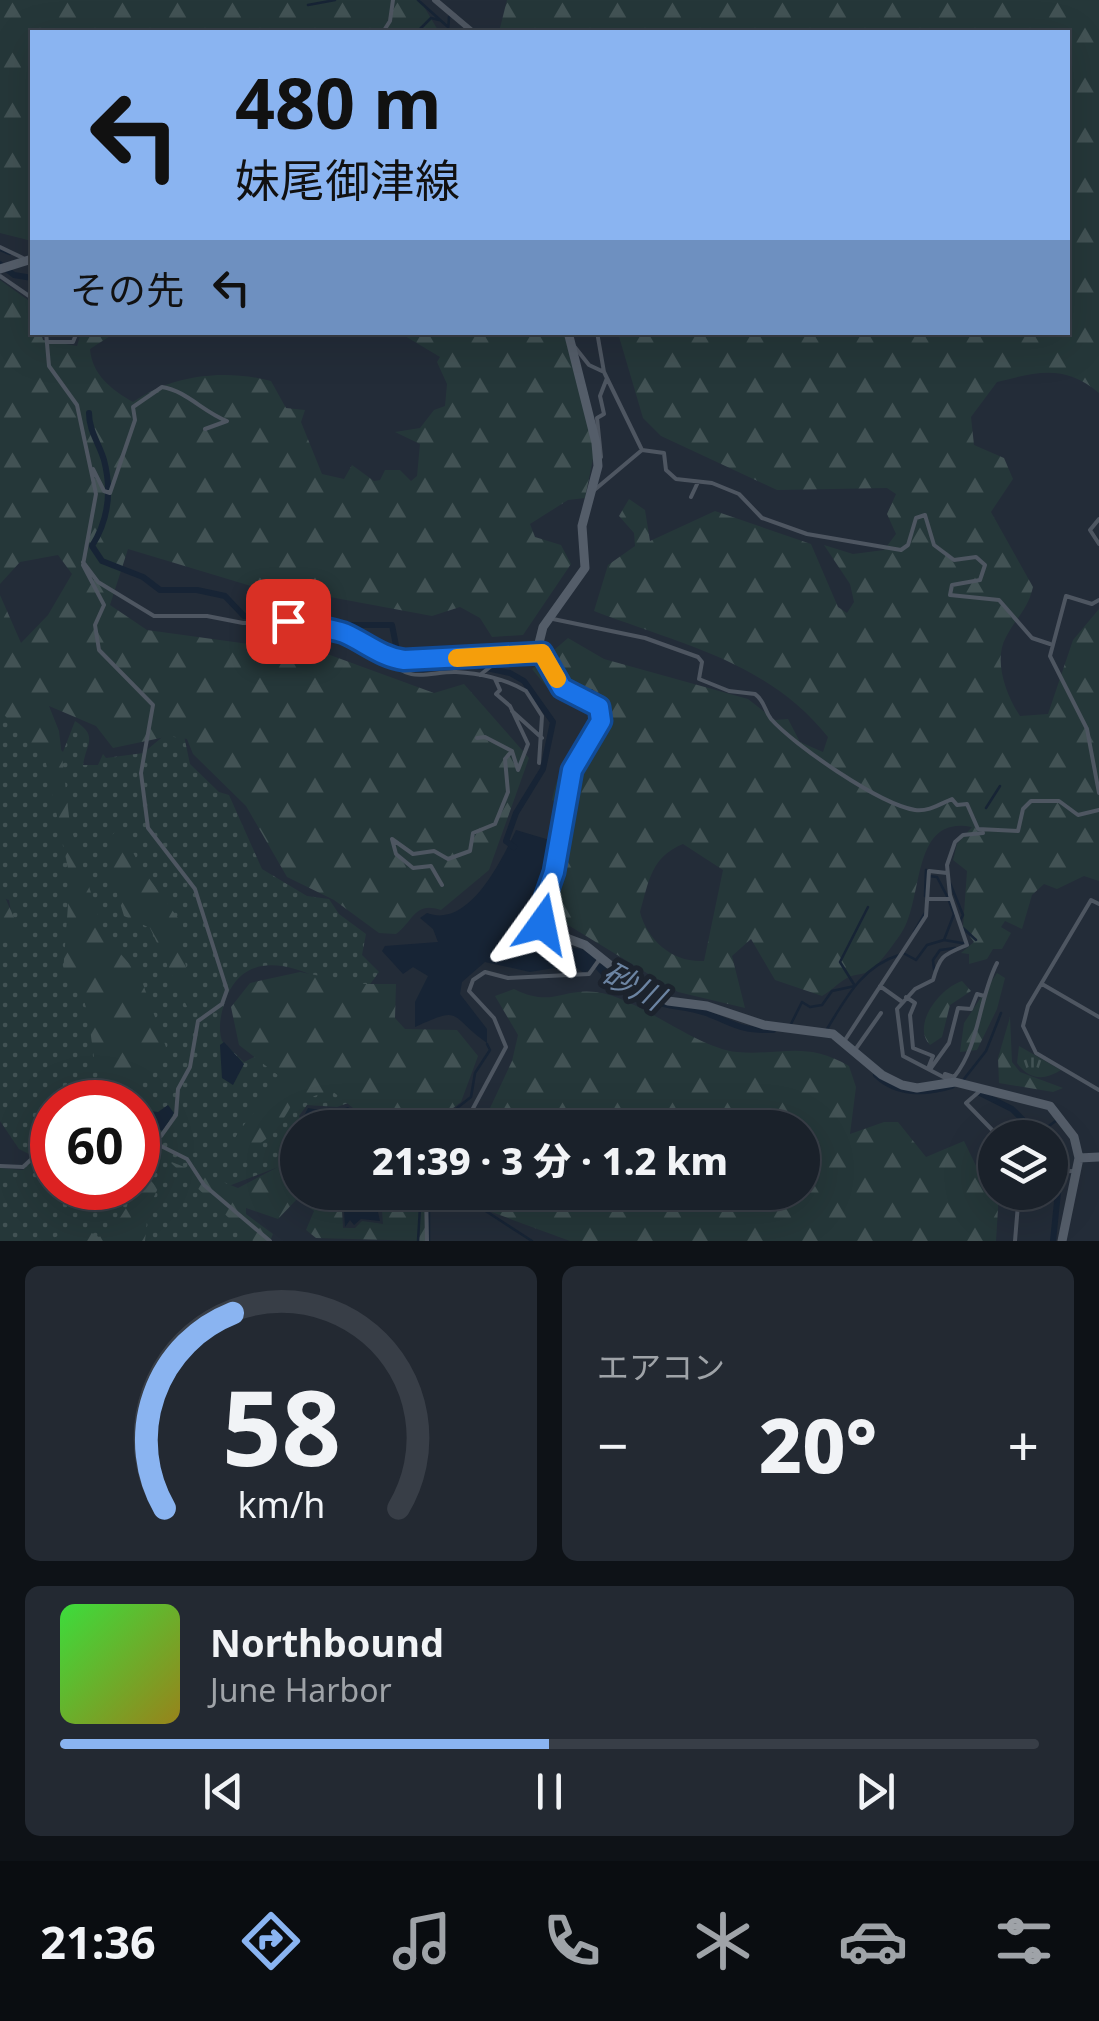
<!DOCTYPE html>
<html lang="ja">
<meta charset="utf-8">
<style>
body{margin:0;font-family:"Noto Sans","Noto Sans JP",sans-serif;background:#232932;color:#f1f3f6;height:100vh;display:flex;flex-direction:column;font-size:38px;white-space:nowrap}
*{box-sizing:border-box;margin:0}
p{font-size:32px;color:#9fa3a8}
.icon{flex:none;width:55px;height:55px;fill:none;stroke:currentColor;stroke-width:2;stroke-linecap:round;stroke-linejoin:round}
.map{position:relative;height:1241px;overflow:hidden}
.sheet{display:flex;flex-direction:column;gap:25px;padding:25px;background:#0e1217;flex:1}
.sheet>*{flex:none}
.hud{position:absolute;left:30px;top:30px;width:1040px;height:305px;border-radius:0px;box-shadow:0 10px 40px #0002,0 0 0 2px #383e47;background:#8ab4f1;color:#111;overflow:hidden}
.fabs{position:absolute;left:978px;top:1120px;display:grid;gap:20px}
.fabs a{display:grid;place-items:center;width:90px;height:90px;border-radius:50%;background:#1a212a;box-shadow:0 10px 40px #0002,0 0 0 2px #383e47;font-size:50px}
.speed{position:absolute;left:30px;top:1080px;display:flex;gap:20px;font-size:50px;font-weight:700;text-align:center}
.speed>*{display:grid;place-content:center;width:130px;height:130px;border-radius:50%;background:#1a212a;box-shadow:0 10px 40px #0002,0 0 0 2px #383e47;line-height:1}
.speed .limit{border:15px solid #d22;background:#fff;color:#111}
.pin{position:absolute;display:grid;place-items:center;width:85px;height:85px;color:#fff;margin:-42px;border-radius:20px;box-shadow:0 5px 15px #0006}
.me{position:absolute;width:110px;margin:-55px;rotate:12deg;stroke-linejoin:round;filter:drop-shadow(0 0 8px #0008)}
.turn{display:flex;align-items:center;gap:35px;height:210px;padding:0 40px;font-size:45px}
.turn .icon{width:130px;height:130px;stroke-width:2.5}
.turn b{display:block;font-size:70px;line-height:85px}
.then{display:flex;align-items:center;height:95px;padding:0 40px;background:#0003;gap:20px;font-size:38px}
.big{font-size:75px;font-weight:800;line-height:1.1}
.sheet .widget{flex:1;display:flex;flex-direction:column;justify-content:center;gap:15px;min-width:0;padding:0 35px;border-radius:15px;background:#232932}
.sheet .dial{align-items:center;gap:0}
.dial svg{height:260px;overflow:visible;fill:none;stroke:#383e47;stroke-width:7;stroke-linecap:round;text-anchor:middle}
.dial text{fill:#f1f3f6;stroke:none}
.song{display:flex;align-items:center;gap:30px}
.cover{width:120px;height:120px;border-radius:15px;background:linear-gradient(135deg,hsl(120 70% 55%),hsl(50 70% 35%))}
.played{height:10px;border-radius:5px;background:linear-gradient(90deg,#8ab4f1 50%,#383e47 50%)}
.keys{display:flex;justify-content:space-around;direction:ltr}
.heat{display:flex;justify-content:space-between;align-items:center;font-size:55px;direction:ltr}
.sheet .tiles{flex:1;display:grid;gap:25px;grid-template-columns:1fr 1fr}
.widget:last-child{grid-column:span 2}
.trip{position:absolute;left:280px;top:1110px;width:540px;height:100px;border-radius:50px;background:#1a212a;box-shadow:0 10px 40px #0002,0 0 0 2px #383e47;font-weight:800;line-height:100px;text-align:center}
.dock{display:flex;height:160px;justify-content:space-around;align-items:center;background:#0a0d11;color:#9fa3a8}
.dock .icon{width:70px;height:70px}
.dock .current{color:#8ab4f1}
.dock b{font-size:45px;color:#f1f3f6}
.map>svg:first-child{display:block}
.grass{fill:url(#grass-dots);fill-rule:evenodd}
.forest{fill:url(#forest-firs);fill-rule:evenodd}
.park{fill:url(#park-tufts)}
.water{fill:#172435}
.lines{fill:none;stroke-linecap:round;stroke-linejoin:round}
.stream{stroke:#172435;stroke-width:2.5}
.river{stroke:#172435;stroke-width:6}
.minor{stroke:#4e5661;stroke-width:4}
.tertiary{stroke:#4e5661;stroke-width:6}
.primary{stroke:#545d69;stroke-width:9}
.route-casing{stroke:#114b97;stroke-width:25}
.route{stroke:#1a73e8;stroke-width:18}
.slow{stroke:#f59e0b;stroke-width:18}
.labels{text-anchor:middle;stroke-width:10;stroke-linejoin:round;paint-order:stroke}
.water-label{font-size:32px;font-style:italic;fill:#6c84a2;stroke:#1c232d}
</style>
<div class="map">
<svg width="1099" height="1241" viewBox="0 0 1099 1241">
<defs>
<pattern id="grass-dots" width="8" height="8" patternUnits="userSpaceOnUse" patternTransform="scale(2.5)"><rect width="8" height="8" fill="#253739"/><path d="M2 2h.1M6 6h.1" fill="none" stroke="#425254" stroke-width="1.8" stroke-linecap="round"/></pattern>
<pattern id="forest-firs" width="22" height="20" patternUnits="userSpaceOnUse" patternTransform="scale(2.5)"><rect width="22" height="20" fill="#253739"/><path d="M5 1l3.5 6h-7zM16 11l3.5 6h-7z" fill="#425254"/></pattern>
<pattern id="park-tufts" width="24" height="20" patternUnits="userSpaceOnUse" patternTransform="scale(2.5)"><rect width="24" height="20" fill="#253739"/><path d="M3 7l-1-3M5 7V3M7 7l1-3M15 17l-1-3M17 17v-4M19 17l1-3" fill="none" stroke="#425254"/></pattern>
</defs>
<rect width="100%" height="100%" fill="#232c38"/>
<!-- grass -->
<path class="grass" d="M0,686L63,752L75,721C99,736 86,744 83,765H98L103,754L106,758L143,753L166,734L183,731L190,764L219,792L229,795L262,869L307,896L329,899L339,914L366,934L362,955L379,972L368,987C353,985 334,985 321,979C286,963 246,953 227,996C222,1010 217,1025 222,1041L244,1062L254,1057L266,1033L348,1103L337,1107L307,1105L299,1116L306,1127L298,1128L297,1160L226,1187L264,1241H0V1168L23,1170L35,1157L19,1149L0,1121V930L13,924L9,900L0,897ZM52,1102H138V1188H52Z"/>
<!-- forest -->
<path class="forest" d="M0,0H420L439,32H32V241L0,233Z
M507,0H1099V393C1065,364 1037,372 997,382L971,417L974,445L1004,458L1013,479L991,512L1033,587C1028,609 1016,618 1006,637C993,660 1006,695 1020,716L1048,714L1073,640L1099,609V881L1084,876L1057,889L1044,884L1032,895L1022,929L1005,921L1001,927L1011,933L1002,949H993L987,959L969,964V954L961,953L974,942L963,927L967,871L953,860L957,844L972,827C909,814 925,902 900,935C892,946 880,964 869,971C863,975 854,974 847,978C838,983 831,991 822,996L775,980L751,939L732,956L745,1008L678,992L563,922C550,895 570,843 572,810L552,800C560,763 569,753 600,735L610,703L592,689L550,691L532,669L568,638L604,659L748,699L775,720L788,719L800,742L823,752L828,737C769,662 680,644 594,611L608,565L635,546L634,533L619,516L629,499L645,510L650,541L715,511L811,544L838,607L847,613L854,602L850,584L824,545L853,554L884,550L896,534L887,514L896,494L887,488L777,490L661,436L643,418L618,333L1068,332V32H499ZM683,844L723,870L704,961C673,963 647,940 640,912C649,881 651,857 683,844Z
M0,280L32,303V332L41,333L43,340L77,346L81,333H115L90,349C92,375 112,390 133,402C173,374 226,369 271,381L286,408L305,410L301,422L322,474L344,479L352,465L374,481L380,480L385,470H400L411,481L417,476L420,444L395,432L420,428L434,410L445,406L447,384L437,362L440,357L400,333H564L595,449L585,498L568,500L530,524L535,537L561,545L571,564L523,635L492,637L480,618L460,607L432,616L303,592L268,591L128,549L110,605L147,630L330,655L434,693L464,684L529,758L489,870L441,910C415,901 414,920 396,934L379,933L334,900L287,877L246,806L193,754L187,739L170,736L113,748L96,726L49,706L59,731L70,825L104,935L140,976L166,1047L158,1062L116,1101C84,1075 98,1023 79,990C76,984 67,978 63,973L70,878L46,763L0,710V595L21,643L48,615L72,574L58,555L20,562L0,584Z
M120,827L140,866L183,925L182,947L193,1001L190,1013L150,928L124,916L111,873L108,839Z
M0,886L23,938L18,944L0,938Z
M300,972L361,984H396L395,1018L405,1029L457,1030L478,1056L461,1102L428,1127L375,1126L331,1090L292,1104C279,1129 259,1155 227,1152C241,1123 265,1104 279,1076L239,1045L231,1007L250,983Z
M997,973L1005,978L997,1009L977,1050L960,1052L964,1023Z
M962,981L971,991L950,1005L942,1037L930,1045C911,1025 940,988 962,981Z
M514,989C552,1008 561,988 596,992C638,997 695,1048 737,1052C781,1056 805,1040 849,1066L856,1087L850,1134L884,1122H898L926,1157L964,1141L979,1172L995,1179V1192L999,1193L996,1241H570L448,1196L802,1192V1128L476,1127L484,1121L512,1061L518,1035L495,996Z
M1010,1017L1012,1062L1020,1072L1063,1088L1053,1092L999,1083L998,1058Z
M297,1157L298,1192L341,1193L343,1228H355L362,1221L383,1224L382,1210L398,1193H419L427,1219L425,1241L316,1238L306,1230L314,1211L297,1199L278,1219L246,1208V1214L273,1234L270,1241H253L169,1161L238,1188Z
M151,1181L158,1188L148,1210L145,1241H49L77,1225L99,1237C127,1223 126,1192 151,1181Z"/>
<!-- park -->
<path class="park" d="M1019,1046L1061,1070C1044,1081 1029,1080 1017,1063Z"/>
<!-- water -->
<path class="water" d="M516,830L553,841L545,891L517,923L518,940L582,949L597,958L595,963L605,965L636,989L613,976L606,980L594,967L584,973L572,965L530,972L485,962L462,982L460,994L487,1029V1043C448,1015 463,1005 415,1027V1002L428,976L413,967L403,974L382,951L385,946L438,942L433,929L420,918L427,913C469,929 501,861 516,830Z
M224,1042L244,1064L233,1085L222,1078L220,1045Z
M168,1105L174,1113L163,1131L154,1128L149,1137L138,1134V1126L149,1111L158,1112Z
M348,1107L371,1127H317L304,1116L308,1108L331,1112Z
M343,1193L392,1192V1193L377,1208L380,1221L361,1219L354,1225L350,1220L345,1227Z"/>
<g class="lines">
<!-- stream -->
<path class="stream" d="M418,0L448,27
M308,5L335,0
M417,32L431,18L439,20
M448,32L449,17
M0,250L10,254
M986,808L1000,786
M929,876L937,877L948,898
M950,883L963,915L960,921
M925,896L926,870
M963,928L976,940
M914,932L925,913
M944,940L968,944
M905,954L916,960L927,945L944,940L954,914L949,901
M934,969L933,960L940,950L955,948
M791,1024L802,1002L810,1007L822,1005L832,991L855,986L840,962L868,907
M827,1029C847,996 863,966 899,955
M964,1079L986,1051L1001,1013
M450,1128L457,1108L471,1097L475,1073L490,1050L487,1044
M1038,1134L1057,1120
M390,1192L420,1207L418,1241
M438,1192L456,1201
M429,1207L462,1202L478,1206L532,1241
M429,1208V1241"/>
<!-- river -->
<path class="river" d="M0,264L14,275L32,278
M89,413C89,431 99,443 104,460C112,491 109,519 92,546L102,561L143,577L160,590H197L225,596L244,616L266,615L292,599L305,619L315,625H392L399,661L416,672L454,661L510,673L524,681L553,722L543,769L516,813L506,841L514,847
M629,983C656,1012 675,1002 706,1013C735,1024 740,1031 773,1030
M876,1075C896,1095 926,1094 952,1086
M978,1092L1012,1109L1041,1138
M1050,1160L1058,1192L1053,1241"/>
<!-- minor -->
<path class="minor" d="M383,32L390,21L393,0
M0,247L23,258
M0,276L32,298
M46,332L49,366L77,405L96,494L83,565L104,605L95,625L99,650L153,705L141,773L148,828L195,889L227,990L222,1004L198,1021L190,1067L178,1089L176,1115L161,1136L151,1141
M597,332L604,372L642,450
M47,342H73L77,332
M574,346L589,365L604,372
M601,457L597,418L604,414L600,396L607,378
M93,469L104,491L110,493L135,420L133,407L162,387C187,391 203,412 227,421L205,429
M592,492L642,450L664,453L666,470L676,479L712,483L739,494L762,518L807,534L901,550L908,545L916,518L925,515L934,545L954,560L976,557L985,565L980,580L952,585L950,595L999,600L1032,638L1050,644
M691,497L698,482
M1099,519L1090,530L1099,544
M83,562L98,582L154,616H207L243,623L299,622L313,630L338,631L391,659L404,660L542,653
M1099,600L1092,604L1066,596L1050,656L1087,729L1099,793
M553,619L645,638L698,657L702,662L699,679L729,691L755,694C765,701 764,710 771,719C794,745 879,804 915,810C928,812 940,804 952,799L957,805L967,804L978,829L1018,831L1023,809L1031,801H1059L1078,815L1099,810
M391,659C407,685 432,671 456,672C479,673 506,679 526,691L542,716L539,763
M480,675L500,659
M512,711L542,738
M477,738L485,737L512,751
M442,885L431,866L413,868L396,854L392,839L413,854L434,851L448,859L470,851L473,833L495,824L508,792L505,759L512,751L518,770L528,744L510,706L496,694L500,690L495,679
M928,899H951
M1099,904L1091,900L1028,1006L1023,1026L1036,1053L1099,1090
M1042,984L1099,1017
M880,986L901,1001
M906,997L915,1003L910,1015L913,1048L933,1056L929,1066
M845,1040L926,916L929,871L947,873
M855,1050L881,1013
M931,1068L949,1043L958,1008L971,1009L977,994L984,996
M945,1074L954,1077C980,1045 978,1000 997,963
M951,1081L903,1056L897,1009L915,989L933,980C940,955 943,955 967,945L950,895L947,865L955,842L963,835L983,833
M981,1090L966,1103L1000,1138
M457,1128L470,1114L506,1047L494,1018L469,991L473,980L485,972L508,978L589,974L599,960
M138,1139L151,1141L187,1159L204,1185L270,1241
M0,1166L23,1167L52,1140
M1050,1172L1073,1171
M426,1192L427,1241
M1015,1241L1019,1192"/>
<!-- tertiary -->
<path class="tertiary" d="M435,0L473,32"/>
<!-- primary -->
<path class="primary" d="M0,269L32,259
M568,332L596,443L598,466L582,526L585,568L543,627L539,643L562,688L596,704L602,716L572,770L554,872L540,912L545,930L585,945L621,974L668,1001L707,1006L764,1025L833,1034L882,1075L902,1085L917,1088L955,1082L1050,1106L1074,1137L1079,1158L1062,1241
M1079,1158L1099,1157"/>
</g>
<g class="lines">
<!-- route casing -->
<g class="route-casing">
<path id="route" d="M288,621C294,621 339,631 344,633C365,642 381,657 404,660L542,653L562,688L599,707L601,721L572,770L554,872L540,912L542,924"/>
</g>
<!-- route -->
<use href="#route" class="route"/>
<!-- slow -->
<path class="slow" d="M457,658L542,653L557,679"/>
</g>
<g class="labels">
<!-- water labels -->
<g class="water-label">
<text transform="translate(633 986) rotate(28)" y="11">砂川</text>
</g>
</g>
</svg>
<div class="fabs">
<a><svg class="icon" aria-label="layers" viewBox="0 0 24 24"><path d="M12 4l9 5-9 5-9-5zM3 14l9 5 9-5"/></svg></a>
</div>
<div class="speed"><div class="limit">60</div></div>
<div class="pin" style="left:288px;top:621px;background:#d93025"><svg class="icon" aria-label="arrive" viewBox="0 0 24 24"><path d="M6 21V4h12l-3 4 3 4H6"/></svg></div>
<svg class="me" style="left:542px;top:924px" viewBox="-20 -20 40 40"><path d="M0-17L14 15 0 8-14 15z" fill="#1a73e8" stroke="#fff" stroke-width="4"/></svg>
<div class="trip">21:39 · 3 分 · 1.2 km</div>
<div class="hud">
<div class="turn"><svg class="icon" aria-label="left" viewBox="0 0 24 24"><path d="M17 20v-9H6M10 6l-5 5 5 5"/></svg><div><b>480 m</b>妹尾御津線</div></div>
<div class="then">その先<svg class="icon" aria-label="left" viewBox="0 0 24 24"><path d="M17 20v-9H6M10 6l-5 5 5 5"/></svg></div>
</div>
</div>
<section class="sheet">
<div class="tiles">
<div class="widget dial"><svg viewBox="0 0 100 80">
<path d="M14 69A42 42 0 1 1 86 69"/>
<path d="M14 69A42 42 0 0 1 35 9" stroke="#8ab4f1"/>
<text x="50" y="56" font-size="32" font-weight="700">58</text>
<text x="50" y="72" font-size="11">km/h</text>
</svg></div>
<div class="widget"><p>エアコン</p>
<div class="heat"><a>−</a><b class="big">20°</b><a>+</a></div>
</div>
<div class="widget">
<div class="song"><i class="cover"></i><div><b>Northbound</b><p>June Harbor</p></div></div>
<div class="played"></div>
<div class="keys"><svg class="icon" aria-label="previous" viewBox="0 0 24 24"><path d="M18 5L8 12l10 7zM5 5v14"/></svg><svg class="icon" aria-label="pause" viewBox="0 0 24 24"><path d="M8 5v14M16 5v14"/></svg><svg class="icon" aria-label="next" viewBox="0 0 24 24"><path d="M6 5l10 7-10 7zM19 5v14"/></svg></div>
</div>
</div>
</section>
<nav class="dock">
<b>21:36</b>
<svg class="icon current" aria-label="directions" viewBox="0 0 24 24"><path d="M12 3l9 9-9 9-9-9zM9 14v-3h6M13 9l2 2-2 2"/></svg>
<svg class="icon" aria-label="music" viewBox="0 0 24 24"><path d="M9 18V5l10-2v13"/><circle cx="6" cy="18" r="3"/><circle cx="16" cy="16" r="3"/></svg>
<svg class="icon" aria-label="phone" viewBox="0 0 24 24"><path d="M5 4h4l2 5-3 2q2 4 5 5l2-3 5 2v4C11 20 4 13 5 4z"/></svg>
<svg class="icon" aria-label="climate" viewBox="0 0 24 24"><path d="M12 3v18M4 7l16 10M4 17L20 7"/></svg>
<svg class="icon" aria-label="car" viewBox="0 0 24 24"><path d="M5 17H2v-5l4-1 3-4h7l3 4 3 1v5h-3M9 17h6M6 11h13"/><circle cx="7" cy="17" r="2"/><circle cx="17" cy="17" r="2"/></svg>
<svg class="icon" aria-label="filters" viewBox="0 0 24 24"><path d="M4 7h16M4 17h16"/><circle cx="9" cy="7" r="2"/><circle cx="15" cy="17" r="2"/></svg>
</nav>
